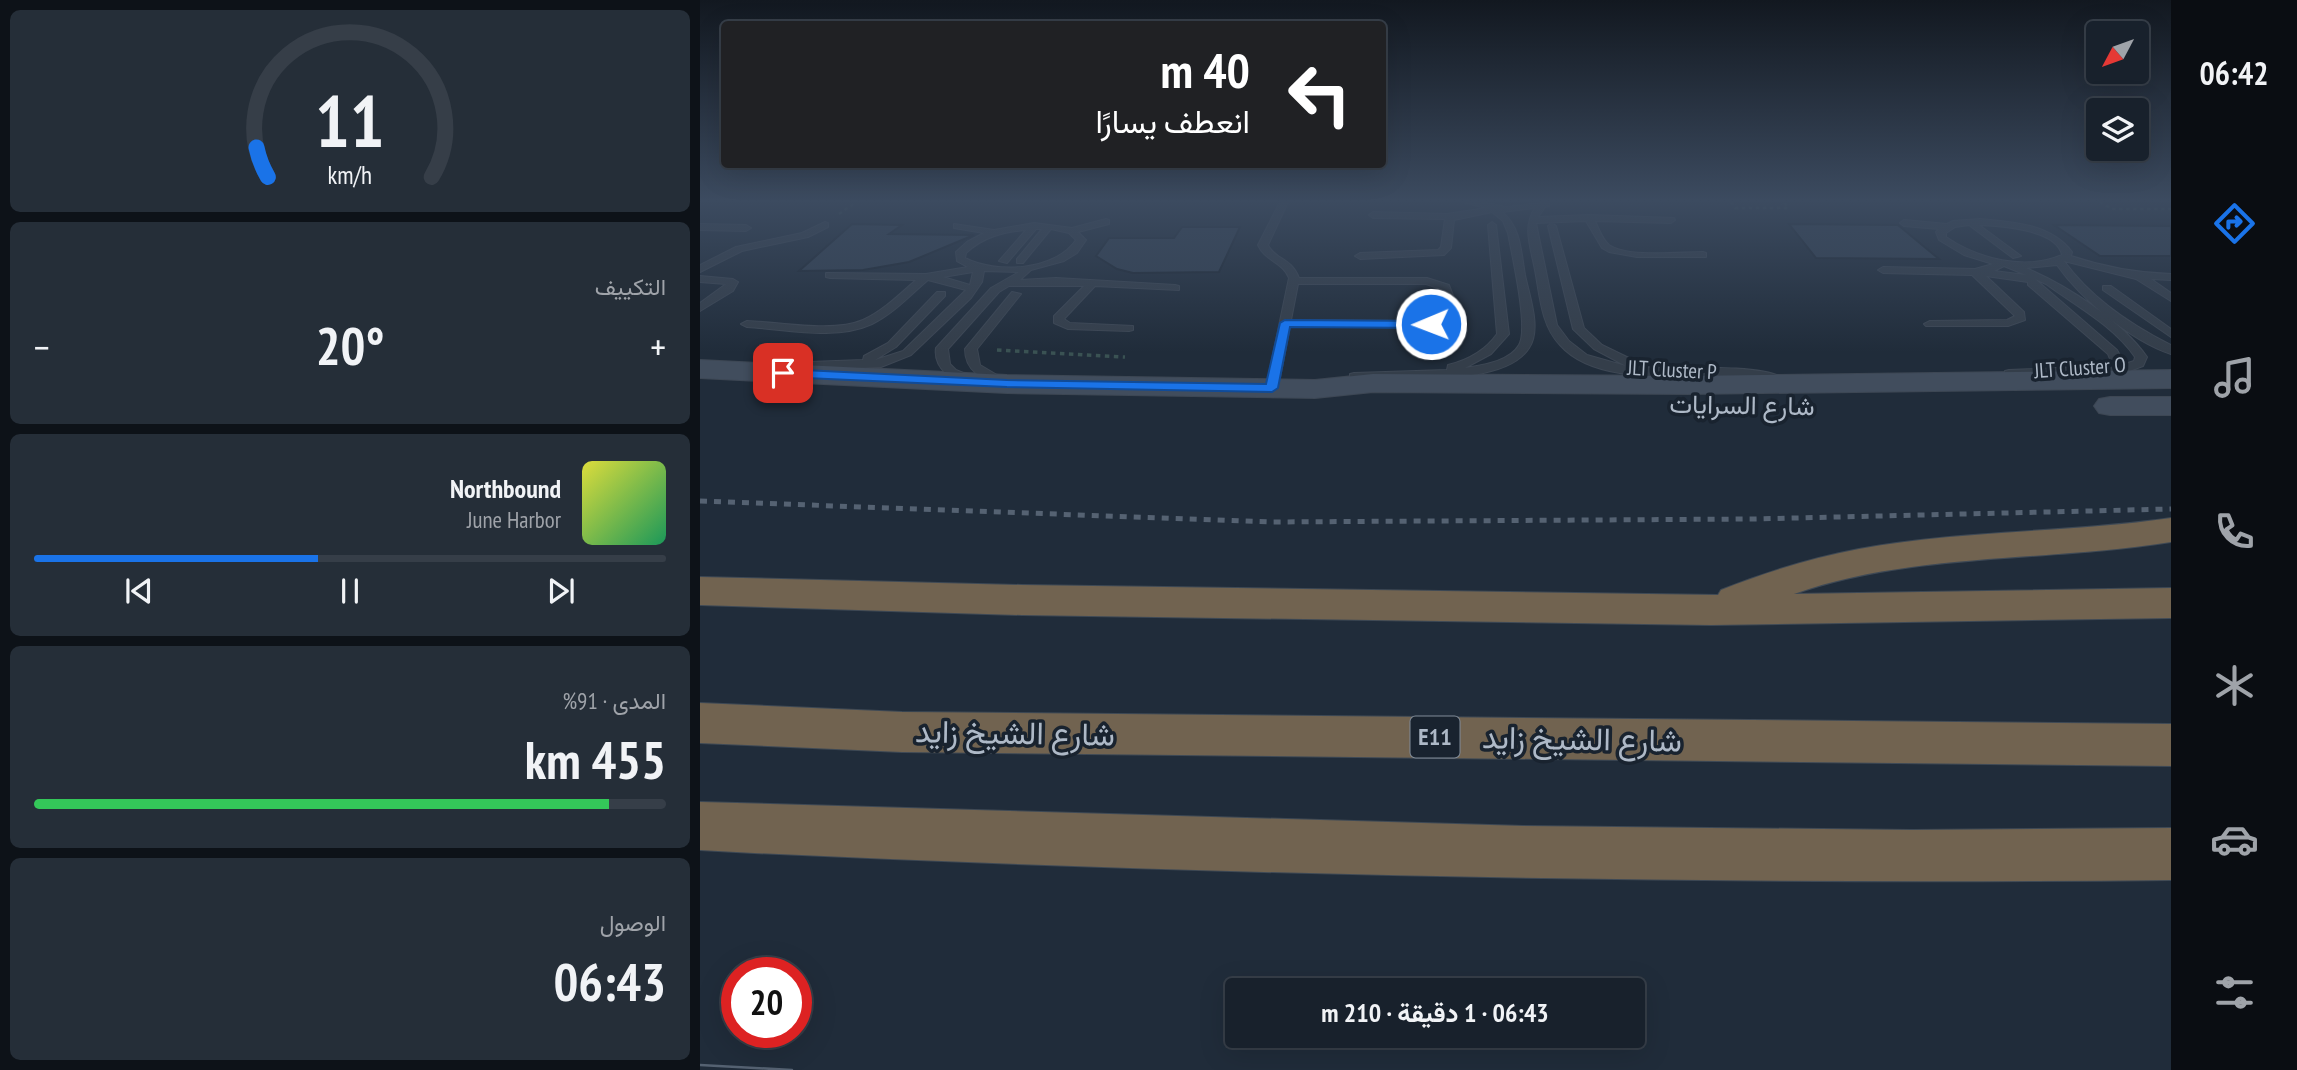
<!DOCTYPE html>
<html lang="ar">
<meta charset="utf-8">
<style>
body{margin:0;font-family:"PT Sans Narrow",Vazirmatn,sans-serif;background:#252e38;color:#f1f3f6;direction:rtl;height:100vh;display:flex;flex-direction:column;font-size:26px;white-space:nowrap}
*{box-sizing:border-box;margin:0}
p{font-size:23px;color:#9fa3a9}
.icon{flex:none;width:38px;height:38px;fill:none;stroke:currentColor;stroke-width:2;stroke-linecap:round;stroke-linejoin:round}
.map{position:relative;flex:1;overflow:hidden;direction:ltr}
.details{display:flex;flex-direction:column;gap:10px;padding:10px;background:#0d1218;width:700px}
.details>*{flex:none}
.top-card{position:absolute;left:21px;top:21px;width:665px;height:147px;border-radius:7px;box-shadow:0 7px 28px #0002,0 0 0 2px #363e48;direction:rtl;background:#202124;color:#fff;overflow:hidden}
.needle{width:46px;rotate:229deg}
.tools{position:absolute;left:1386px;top:21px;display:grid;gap:14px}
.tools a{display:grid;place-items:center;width:63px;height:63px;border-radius:7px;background:#18212c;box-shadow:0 7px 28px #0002,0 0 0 2px #363e48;font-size:35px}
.speed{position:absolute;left:21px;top:957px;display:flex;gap:14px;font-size:35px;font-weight:700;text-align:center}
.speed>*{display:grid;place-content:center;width:91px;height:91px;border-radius:50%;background:#18212c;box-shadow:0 7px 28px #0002,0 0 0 2px #363e48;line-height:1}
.speed .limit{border:10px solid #d22;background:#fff;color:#111}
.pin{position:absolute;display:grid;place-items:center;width:60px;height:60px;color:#fff;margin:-30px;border-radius:14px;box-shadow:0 4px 10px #0006}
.me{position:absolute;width:77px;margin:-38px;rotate:269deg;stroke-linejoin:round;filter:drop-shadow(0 0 5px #0008)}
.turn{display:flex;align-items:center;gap:24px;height:147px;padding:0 21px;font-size:32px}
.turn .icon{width:91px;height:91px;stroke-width:2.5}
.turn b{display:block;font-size:49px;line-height:60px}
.big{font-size:52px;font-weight:700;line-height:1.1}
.details .tile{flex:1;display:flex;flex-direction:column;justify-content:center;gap:10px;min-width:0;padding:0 24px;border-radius:10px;background:#252e38}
.details .dial{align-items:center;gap:0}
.dial svg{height:182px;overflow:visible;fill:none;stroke:#363e48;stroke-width:7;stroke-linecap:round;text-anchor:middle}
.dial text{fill:#f1f3f6;stroke:none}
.song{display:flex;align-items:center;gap:21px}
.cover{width:84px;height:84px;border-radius:10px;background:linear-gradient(135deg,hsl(60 70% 55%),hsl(150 70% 35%))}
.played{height:7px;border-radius:4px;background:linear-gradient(90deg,#1a73e8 45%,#363e48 45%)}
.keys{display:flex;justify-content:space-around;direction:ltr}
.heat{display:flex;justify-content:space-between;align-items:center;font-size:38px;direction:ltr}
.charge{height:10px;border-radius:5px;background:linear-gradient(90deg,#34c759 91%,#363e48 0)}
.trip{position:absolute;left:525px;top:978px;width:420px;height:70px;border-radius:7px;background:#18212c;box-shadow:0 7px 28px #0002,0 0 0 2px #363e48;font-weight:700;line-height:70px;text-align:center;direction:rtl}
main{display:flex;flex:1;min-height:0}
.menu{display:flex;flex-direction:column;width:126px;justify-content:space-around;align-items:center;background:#0a0d12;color:#9fa3a9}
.menu .icon{width:49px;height:49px}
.menu .selected{color:#1a73e8}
.menu b{font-size:32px;color:#f1f3f6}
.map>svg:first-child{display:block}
.building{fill:#324051;stroke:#1b2531;stroke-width:2}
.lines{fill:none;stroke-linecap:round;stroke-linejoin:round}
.lane-casing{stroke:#3d4754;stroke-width:2}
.secondary-casing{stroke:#3d4754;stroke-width:2}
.highway-casing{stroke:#3e4955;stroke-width:2}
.path-far1{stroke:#3a5253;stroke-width:2.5;stroke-dasharray:3.5 3.5;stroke-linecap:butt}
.path{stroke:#3a5253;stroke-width:3.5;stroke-dasharray:4.5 4.5;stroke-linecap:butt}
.lane{fill:#343e4a;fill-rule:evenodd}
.secondary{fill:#414d5d;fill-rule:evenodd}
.highway{fill:#716350;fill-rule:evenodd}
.tram{stroke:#556272;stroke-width:2.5}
.rail{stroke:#556272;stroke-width:5;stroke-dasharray:7 7;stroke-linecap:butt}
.route{fill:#1a73e8;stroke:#114b97;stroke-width:2}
.labels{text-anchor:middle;stroke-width:7;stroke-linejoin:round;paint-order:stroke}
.far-street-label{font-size:21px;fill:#aeb9c7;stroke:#19232f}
.shield{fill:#19232f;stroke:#818c99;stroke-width:2}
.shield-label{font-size:24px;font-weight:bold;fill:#aeb9c7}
.street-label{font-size:26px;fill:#aeb9c7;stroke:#19232f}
.near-street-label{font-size:32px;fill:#aeb9c7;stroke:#19232f}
</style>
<main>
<nav class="menu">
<b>06:42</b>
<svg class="icon selected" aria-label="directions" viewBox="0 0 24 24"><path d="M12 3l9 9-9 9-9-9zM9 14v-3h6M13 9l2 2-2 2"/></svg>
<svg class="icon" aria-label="music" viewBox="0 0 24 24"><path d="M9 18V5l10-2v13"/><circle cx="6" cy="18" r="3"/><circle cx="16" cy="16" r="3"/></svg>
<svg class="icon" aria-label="phone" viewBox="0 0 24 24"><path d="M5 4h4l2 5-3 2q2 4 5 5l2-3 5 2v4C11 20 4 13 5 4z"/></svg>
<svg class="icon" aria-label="climate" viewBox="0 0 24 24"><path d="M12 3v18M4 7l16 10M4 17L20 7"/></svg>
<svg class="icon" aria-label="car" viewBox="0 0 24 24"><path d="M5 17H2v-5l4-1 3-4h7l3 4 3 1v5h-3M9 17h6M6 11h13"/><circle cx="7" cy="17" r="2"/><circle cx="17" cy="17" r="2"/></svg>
<svg class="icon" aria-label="filters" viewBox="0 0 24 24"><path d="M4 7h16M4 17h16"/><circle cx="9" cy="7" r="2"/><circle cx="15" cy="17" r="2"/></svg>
</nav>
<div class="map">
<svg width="1471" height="1070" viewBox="0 0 1471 1070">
<rect width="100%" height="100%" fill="#202c3a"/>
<!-- building -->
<path class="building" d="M152,224L202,225L189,234L274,235L209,262L163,270L99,271Z
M1089,224L1198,225L1239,259L1116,258Z
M1354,225L1471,226V256H1400Z
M482,227H540L519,272L433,273L417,269L396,256L409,238H474Z"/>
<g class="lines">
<!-- lane casing -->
<g class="lane-casing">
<path id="lane" d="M580,202H588L568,245C575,260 591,257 599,278H727L749,285L759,311L754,319L731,327L590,326L578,388L576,391H568L566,388L589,278C583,262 565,261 558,245ZM598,284H726L741,289L749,311L746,315L730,321L591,320Z
M763,202H781L806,207L849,202V206L845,207L838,217L889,215L974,218L975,220L971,223L895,221C899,229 902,239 909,245C929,258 979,252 1003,252L1006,253V257H937L909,252L902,248L886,221L836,223L857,325L869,341L887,355L926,366L894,349L873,329L848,226L852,223L856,226L884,328L902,345L935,361L937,364L933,367C963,369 1063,363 1082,378C1072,386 1049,378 1035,377C985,374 897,387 860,345C841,325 840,296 835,270C831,248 822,227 835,208L802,212C821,227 821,252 825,275C829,295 842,329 829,348C807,383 723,378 687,379C675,379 661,382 650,380V374L654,373L747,370L748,365C768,360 785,351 797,334L788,225L792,222L796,225L809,334L791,354L765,368C782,365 809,362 819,345C829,329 812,255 808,233L803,221L792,212L754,220L751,248L744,255L660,259L655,256L660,253L738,250L741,247L745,219L673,218L669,215L673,212L747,214L786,208Z
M406,219L409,220V224L378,232L386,240L377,253L364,261L331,270L320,280L356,278L475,285L479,286V290L395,286L364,319L370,323L433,326V330L429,331L368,329L354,323V316L384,286H309L299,292L248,349L250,364L256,370L273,377V383C254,385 233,368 236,348L291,288L319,272L284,271L282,282L271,298L211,355L181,367L83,371L77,367L83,363L163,360L164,356L188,343L237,292H245V296L196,347L175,360L203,351L266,290L228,280C210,295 193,314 172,324C135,341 86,329 47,327L41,324L47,321C80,322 133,333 163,320C183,311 200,294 216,280L130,278L126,277V273L226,274L268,267L257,261L256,252L267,242L284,233L254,228V224L294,230L334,223L372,228ZM336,229H342L317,259V263H323L351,229L369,233L376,240C355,271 296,274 265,258L266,253C283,237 303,232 326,230L299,261L307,263ZM273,272L270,285L243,277Z
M1280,219C1313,222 1351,224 1372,252L1371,256C1404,267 1436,273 1471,274V280L1451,279L1471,293V301L1436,279L1364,261C1391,298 1431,325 1471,345V354C1431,341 1380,298 1357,265L1326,268C1368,286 1421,320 1447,357L1443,366L1424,373L1305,377V371L1309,370L1406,366L1410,359L1408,354L1328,285V282L1286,276L1324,312L1325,320L1308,326H1226L1224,324L1230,321L1307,320L1315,316L1272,275L1183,273L1178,270L1183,267L1275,269L1293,264L1264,255L1239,240L1236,232L1239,229L1204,226L1200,223L1204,220L1247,224L1253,221ZM1269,225L1313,258L1321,256L1279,225C1301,226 1357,229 1362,255C1325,271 1278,259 1246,237V233L1255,227ZM1304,266L1326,275L1294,271ZM1335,279L1346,284C1376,306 1414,326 1435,357L1434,361L1419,366L1422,359L1417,350Z
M125,222L128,223V227L108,237L42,251L0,272V265L36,247L102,233Z
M0,224L46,225L51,228L46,231L0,230Z
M0,276L33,279L38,282L33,291L0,311V303L26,284L0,282Z
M1403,286H1411L1471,329V337L1403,290Z
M312,292L321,294L277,349L280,365L307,381L301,385C282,379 265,371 265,349Z"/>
</g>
<!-- secondary casing -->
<g class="secondary-casing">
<path id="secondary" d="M0,360L307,375L615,380L673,374L988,376L1471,370V388L988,394L673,392L615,398L307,393L0,378Z
M1410,397H1471V415H1410L1399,413L1394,406L1399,399Z"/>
</g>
<!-- highway casing -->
<g class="highway-casing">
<path id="highway" d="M1471,518V542C1347,562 1212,552 1094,594L1471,588V618L1011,625L322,615L0,605V577L322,585L1018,595L1021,590C1066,572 1112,558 1159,549C1262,530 1368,533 1471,518Z
M0,703L202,712L1471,724V766L202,752L0,743Z
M0,802L824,826L1212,830L1471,828V880C999,885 526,875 54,853L0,850Z"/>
</g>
<!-- path-far1 -->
<path class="path-far1" d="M1031,202L1035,208H1088L1084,202
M1400,202L1412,209H1471
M139,214L156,202"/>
<!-- path -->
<path class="path" d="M297,350L425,357"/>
<!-- lane -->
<use href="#lane" class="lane"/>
<!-- secondary -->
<use href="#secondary" class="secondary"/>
<!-- highway -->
<use href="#highway" class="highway"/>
<!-- tram -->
<path class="tram" d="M0,1065L92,1070"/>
<!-- rail -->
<path class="rail" d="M0,501L571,522L1053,519L1471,509"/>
</g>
<!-- sky -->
<linearGradient id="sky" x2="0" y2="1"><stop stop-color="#121820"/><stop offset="0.57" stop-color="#3c4b60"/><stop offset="1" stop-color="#3c4b60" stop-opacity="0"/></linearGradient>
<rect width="1471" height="352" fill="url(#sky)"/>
<!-- route -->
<path class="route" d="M585,320L731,321L736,324L731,328L590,327L578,388L572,392L307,387L83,377L77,373L83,369L307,380L566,384L580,323Z"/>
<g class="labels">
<!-- far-street labels -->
<g class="far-street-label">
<text transform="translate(1380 368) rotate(-4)" y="7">JLT Cluster O</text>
<text transform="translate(972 370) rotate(3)" y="7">JLT Cluster P</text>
</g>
<!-- shield labels -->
<rect class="shield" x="710.5" y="716.5" width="49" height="41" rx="5"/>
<g class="shield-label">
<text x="735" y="745">E11</text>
</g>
<!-- street labels -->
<g class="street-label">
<text transform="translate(1042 405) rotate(1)" y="9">شارع السرايات</text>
</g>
<!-- near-street labels -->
<g class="near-street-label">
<text transform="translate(315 733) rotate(1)" y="11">شارع الشيخ زايد</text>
<text transform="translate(882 739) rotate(1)" y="11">شارع الشيخ زايد</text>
</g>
</g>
</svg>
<div class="tools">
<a><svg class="needle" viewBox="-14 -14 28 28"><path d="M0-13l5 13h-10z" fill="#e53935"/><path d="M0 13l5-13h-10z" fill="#9fa3a9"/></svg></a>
<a><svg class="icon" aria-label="layers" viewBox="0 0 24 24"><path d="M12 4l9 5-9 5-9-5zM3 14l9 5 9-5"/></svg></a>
</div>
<div class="speed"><div class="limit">20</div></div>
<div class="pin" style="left:83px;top:373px;background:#d93025"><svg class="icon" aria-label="arrive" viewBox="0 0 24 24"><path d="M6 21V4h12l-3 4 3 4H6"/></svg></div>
<svg class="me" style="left:731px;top:324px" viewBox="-20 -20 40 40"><circle r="17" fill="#1a73e8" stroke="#fff" stroke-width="3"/><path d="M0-11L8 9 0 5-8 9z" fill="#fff"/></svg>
<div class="trip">06:43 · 1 دقيقة · 210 m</div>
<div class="top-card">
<div class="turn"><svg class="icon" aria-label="left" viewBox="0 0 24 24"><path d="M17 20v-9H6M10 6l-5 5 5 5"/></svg><div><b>40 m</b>انعطف يسارًا</div></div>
</div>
</div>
<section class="details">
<div class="tile dial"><svg viewBox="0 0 100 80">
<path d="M14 69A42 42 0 1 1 86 69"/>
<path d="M14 69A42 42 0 0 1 9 56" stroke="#1a73e8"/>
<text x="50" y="56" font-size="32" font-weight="700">11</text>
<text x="50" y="72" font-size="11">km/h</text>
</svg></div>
<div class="tile"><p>التكييف</p>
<div class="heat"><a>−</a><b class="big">20°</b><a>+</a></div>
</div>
<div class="tile">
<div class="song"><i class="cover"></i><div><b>Northbound</b><p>June Harbor</p></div></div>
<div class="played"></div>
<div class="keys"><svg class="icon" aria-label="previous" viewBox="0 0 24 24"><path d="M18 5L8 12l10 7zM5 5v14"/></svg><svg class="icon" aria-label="pause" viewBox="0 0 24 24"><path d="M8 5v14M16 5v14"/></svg><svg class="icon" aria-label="next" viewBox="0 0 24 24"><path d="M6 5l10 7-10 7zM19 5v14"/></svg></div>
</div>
<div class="tile"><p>المدى · 91%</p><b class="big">455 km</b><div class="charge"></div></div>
<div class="tile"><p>الوصول</p><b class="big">06:43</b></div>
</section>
</main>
